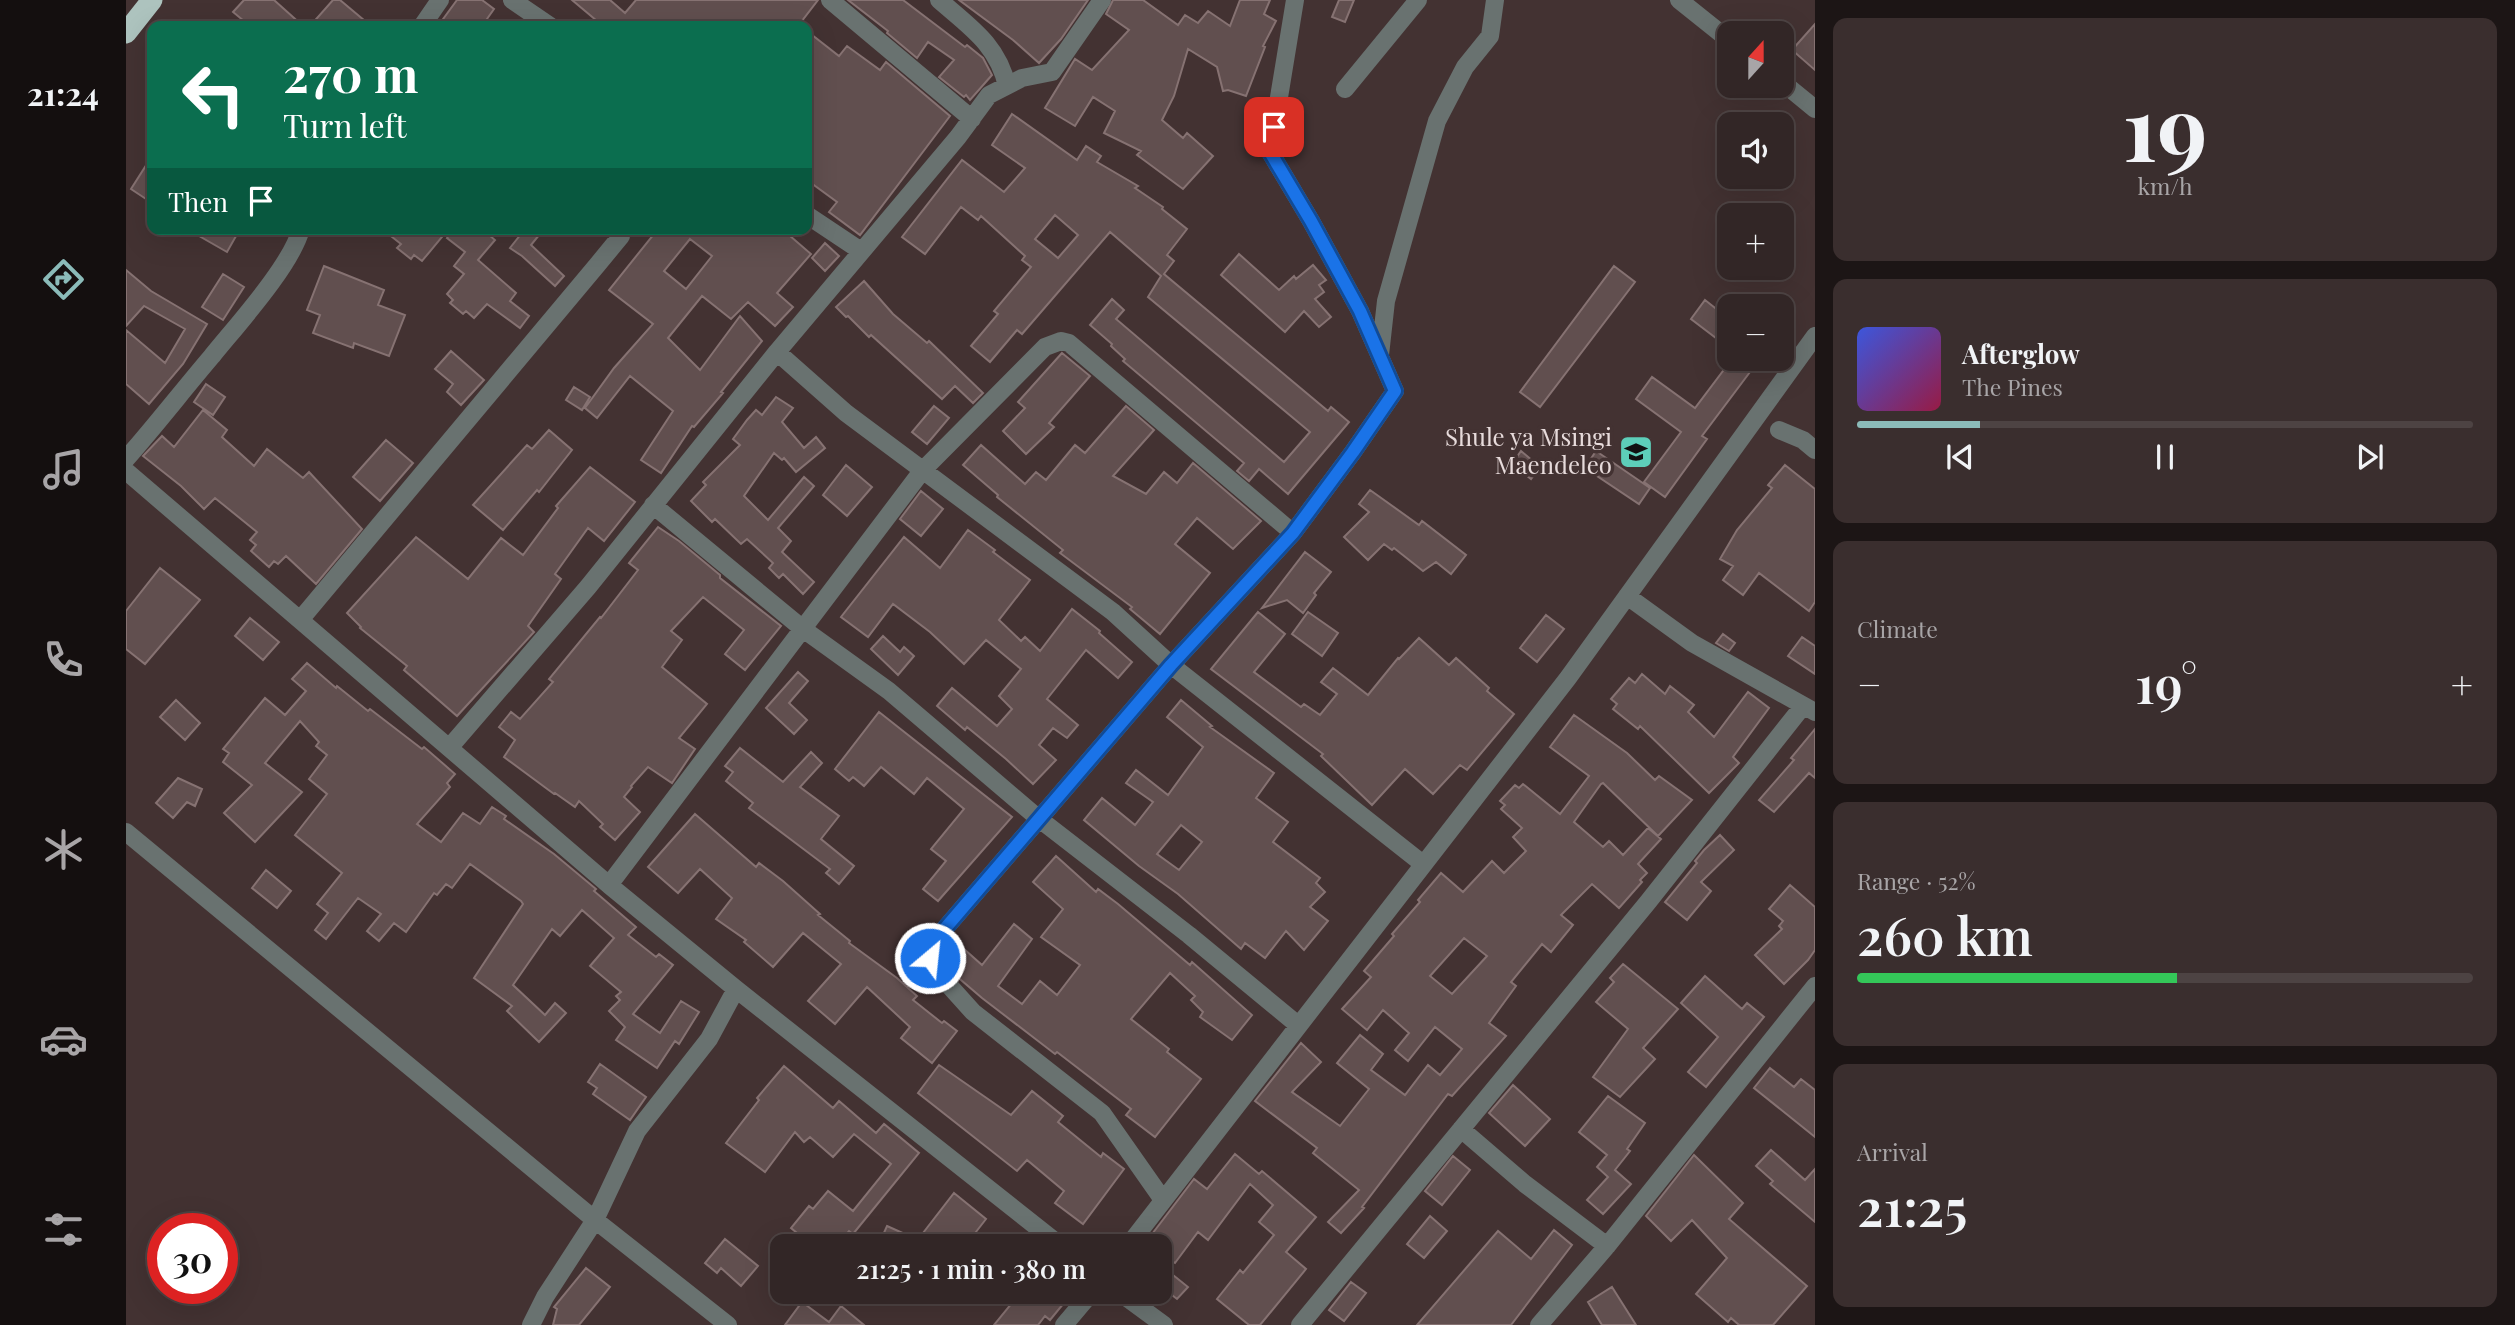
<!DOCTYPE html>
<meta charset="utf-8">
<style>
body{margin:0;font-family:"Playfair Display",serif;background:#3a2e2e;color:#f1f3f6;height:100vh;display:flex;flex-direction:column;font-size:26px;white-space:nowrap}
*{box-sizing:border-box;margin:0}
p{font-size:23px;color:#a8a5a7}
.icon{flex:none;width:38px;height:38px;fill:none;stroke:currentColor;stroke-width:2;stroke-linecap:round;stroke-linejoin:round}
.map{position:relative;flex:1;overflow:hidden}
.details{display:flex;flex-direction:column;gap:18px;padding:18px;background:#1c1515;width:700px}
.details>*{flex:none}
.hud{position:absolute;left:21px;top:21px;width:665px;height:214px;border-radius:14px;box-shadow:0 7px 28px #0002,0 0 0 2px #4d4343;background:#0b6e4f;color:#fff;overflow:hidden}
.needle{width:46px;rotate:21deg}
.controls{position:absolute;left:1591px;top:21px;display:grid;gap:14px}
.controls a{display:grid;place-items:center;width:77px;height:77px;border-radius:14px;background:#322626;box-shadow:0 7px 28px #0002,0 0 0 2px #4d4343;font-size:35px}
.speed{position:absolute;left:21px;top:1213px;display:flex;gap:14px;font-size:35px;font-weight:700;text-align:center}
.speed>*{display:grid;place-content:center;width:91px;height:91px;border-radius:50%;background:#322626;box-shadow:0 7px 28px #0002,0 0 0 2px #4d4343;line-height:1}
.speed .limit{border:10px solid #d22;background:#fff;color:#111}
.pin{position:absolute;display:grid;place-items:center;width:60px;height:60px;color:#fff;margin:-30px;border-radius:14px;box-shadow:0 4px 10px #0006}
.me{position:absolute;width:77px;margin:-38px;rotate:28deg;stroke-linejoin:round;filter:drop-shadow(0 0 5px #0008)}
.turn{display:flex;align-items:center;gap:24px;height:147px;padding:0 21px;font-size:32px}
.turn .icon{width:91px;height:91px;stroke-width:2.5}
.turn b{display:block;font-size:49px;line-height:60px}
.then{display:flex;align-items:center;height:66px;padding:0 21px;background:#0003;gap:14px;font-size:26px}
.big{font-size:52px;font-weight:600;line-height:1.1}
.details .card{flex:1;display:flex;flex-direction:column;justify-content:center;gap:10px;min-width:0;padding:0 24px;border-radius:14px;background:#3a2e2e}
.details .dial{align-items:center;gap:0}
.dial b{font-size:91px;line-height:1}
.song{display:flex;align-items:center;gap:21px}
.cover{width:84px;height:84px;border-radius:10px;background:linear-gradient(135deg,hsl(230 70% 55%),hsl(340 70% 35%))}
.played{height:7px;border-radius:4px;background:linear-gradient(90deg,#8bbbb9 20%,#4d4343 20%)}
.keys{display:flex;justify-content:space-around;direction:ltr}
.heat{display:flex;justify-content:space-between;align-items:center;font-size:38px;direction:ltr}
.charge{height:10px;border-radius:5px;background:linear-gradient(90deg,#34c759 52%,#4d4343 0)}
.trip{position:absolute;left:644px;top:1234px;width:402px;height:70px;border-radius:14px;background:#322626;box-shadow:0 7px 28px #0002,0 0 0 2px #4d4343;font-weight:600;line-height:70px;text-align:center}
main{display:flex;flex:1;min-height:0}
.dock{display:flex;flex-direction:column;width:126px;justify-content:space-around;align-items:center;background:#140f0f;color:#a8a5a7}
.dock .icon{width:49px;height:49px}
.dock .on{color:#8bbbb9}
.dock b{font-size:32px;color:#f1f3f6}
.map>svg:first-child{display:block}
.building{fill:#614f4f;stroke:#867272;stroke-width:2;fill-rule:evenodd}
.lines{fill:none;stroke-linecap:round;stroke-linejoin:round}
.minor{stroke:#697270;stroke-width:18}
.highway{stroke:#adc3be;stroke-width:21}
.route-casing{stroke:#114b97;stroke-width:18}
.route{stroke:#1a73e8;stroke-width:12}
.labels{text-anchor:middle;stroke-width:7;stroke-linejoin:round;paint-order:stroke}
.poi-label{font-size:24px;fill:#e7dbdb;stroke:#433232;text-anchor:end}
</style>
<main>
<nav class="dock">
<b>21:24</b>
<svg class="icon on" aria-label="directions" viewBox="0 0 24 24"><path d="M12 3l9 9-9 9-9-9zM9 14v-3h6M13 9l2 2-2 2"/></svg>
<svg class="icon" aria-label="music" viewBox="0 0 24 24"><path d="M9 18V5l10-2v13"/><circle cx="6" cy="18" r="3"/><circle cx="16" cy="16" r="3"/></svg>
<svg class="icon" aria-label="phone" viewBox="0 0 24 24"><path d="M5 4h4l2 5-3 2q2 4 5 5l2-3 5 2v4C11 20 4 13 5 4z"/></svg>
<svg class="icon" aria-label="climate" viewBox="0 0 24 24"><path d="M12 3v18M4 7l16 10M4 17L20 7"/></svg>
<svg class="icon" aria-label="car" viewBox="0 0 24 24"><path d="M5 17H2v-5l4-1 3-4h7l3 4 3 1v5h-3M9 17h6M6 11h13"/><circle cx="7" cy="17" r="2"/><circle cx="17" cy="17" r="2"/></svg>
<svg class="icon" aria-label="filters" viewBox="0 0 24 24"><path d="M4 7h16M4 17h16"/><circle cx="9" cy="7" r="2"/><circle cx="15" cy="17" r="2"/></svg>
</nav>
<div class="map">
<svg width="1689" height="1325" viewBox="0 0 1689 1325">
<rect width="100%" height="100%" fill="#433232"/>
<!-- building -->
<path class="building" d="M118,0H148L177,26H124L107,12Z
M207,0H214L245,26H184Z
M331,0H356L368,9L356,26H312Z
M446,0H484L499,13L510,0H692L672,26H477Z
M722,0H777L839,47L841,45L857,58L866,75L844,100L840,95L838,97L813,77L828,60L802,42L791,58L761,33L762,31Z
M833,0H962L935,39L913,63L887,40Z
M987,0H1017L1052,25L1059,15L1072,23L1082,11L1104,26L1114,0H1144L1138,14L1150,21L1137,46L1139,47L1120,96L1102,90L1097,91L1091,67L1062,49L1048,96L1036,120L1057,138L1061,133L1087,156L1057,189L1011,155L1015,151L978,133L989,111L967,97L949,126L919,108L949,59L966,70L1003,30L980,14Z
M1213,0H1228L1219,22L1206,17Z
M1689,24V70L1666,50Z
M681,31L713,56L721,46L754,70L760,62L824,116L734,235L703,212L711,202L681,180Z
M886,114L951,160L960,146L975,156L971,162L1012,186L1009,188L1037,207L1036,209L1061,229L1041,255L1048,261L1038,274L1202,411L1205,407L1223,422L1162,494L1133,469L1123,481L1111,471L1118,463L997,361L999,359L985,346L986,344L964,325L986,299L998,310L990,319L1158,462L1184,432L1022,297L1035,276L984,232L896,334L891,330L864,362L845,346L872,314L868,311L905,267L896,260L899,256L855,216L852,220L835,207L799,254L776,237L836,160L878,192L899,168L866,145ZM929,215L952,235L932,258L909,239Z
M26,156V203L5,189Z
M61,229H114L101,252Z
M256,229H306L316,237L296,261L288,255L285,259L271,248L275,244Z
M328,229H356L369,240L352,260L390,293L384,301L403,316L394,328L361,304L348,318L340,311L337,314L324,303L327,300L321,294L338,274L328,266L339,252L321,238Z
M399,229H418L405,245L438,276L429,286L396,256L384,248Z
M532,229H656L685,254L651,293L667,307L649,326L622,302L605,319L576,296L542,338L574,370L614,316L636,341L595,392L597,393L568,427L566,426L535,473L515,460L547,411L504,376L471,418L459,408L488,368L527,324L483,290ZM564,239L586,256L560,289L538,271Z
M699,243L713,256L699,271L686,258Z
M1113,254L1153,290L1168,276L1170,279L1187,265L1200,280L1193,285L1198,292L1189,299L1205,317L1193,327L1178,311L1159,332L1095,275Z
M198,266L258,290L252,305L279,315L263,356L228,343L227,348L187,333L194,315L181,310Z
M1488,266L1509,282L1414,407L1394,392Z
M0,270L25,291L81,324L57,364L23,404L0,384V330L39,363L59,329L18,306L0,326Z
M97,274L118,287L97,320L76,307Z
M738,281L767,314L801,343L803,341L857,393L847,403L829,386L816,399L745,335L743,337L722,316L720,317L710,307Z
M1579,300L1603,319V348L1565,319Z
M325,351L358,380L335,405L321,392L327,384L309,369Z
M936,353L964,376L923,423L928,427L900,454L877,431L899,408L892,402Z
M1606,359H1615L1627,368L1576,436L1581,439L1539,497L1518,482L1555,432L1510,399L1526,377L1569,408Z
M80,384L99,397L87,415L68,402Z
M448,387L464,397L456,410L440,400Z
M650,397L667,408L656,422L678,448L690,437L699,448L670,472L658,458L656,460L648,453L618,496L642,520L678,477L688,486L652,528L665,541L656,552L688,582L677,594L657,574L653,578L643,568L647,563L621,539L615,544L589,519L586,522L565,501L580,485L577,482L614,445L607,439L621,420L630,410L636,415Z
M808,406L823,418L801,444L786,432Z
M1000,406L1028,430L987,476L1020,494L1038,472L1051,483L1067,463L1135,521L1107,549L1071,518L1049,544L1084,573L1034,634L1004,609L1006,607L934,553L937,550L871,497L872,495L837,465L855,445L899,484L910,472L920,480L949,445L959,453Z
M77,410L101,430L96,437L128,466L141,449L177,478L183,472L236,529L190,584L160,556L152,564L148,561L143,567L125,551L130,545L124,540L131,532L89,498L78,509L55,486L17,456L36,436L48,447Z
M423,430L446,450L413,492L411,490L377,530L347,505L401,445L406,449Z
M260,440L287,463L254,501L227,477Z
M1395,451L1414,467L1405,479L1386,464Z
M1470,451L1524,488L1513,504L1459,468Z
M720,465L746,487L721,516L697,495Z
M1659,465L1689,489V602L1683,611L1633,573L1617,595L1597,580L1607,566L1594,559L1611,530L1646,488L1642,485Z
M464,467L509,502L478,541L462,528L429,574L435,579L402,626L408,632L331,716L278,670L281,666L234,628L235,627L221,613L290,537L342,579L375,538L397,555L432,508L430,506Z
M1244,490L1293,525L1296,521L1340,555L1325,574L1310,562L1297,571L1268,548L1266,550L1258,544L1242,560L1218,537L1243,512L1233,504Z
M795,491L817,509L795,536L774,519Z
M532,527L553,541L594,575V578L655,626L619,670L599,654L618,630L577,597L545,631L556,640L536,667L581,704L553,738L569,749L546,783L522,767L505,786L506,787L498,797L514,812L489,840L474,827L477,824L453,801L449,807L429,793L428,794L378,757L389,740L373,727L385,712L394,719L427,682L423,679L474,617L475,618L512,570L503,563Z
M842,530L869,550L867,552L904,580L873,620L895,641L899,637L914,651L946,609L974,631L973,633L1006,662L992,678L960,650L921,699L952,725L941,738L927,728L913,745L930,760L907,784L880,759L841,727L839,730L811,706L826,688L871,726L886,709L873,696L895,669L860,640L838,664L804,632L767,604L742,637L715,617L778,537L814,568Z
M1179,552L1205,572L1188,593L1190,595L1177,613L1161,600L1136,608Z
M34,568L74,600L19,664L0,649V611Z
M1132,612L1159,634L1128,672L1175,707L1178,704L1194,715L1211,694L1195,682L1207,668L1242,695L1272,658L1273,659L1293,638L1323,665L1330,658L1363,688L1361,691L1388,714L1341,770L1334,765L1307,794L1279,769L1246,805L1195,756L1197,754L1085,669Z
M1182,612L1212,633L1196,656L1166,634Z
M1420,615L1438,629L1411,662L1394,648Z
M124,618L153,642L137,660L109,636Z
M1597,634L1609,643L1603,651L1590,643Z
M757,636L774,652L778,647L788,656L772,675L745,649Z
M1676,637L1689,646V674L1662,656Z
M181,663L210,688L211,686L242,711L244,709L296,749L298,747L329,774L321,783L324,787L291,824L315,842L337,813L354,824L366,807L380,816L378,819L428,854L470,889L468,891L510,927L502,935L530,957L533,954L547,965L507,1014L534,1033L555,1001L573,1012L553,1044L549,1041L531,1068L490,1040L499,1027L483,1011L494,1000L490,996L495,992L464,966L488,938L456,910L434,936L426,929L387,985L419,1015L429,1003L440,1013L413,1042L381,1011L386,1006L348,978L397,904L395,901L344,864L326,888L320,884L311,895L308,893L280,932L268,923L253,941L241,931L255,914L232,898L200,939L189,930L202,913L191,904L216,873L169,835L201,794L183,779L201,755L190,746L193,742L174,721L139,763L176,792L129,842L98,813L126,785L97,762L103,753L97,749L139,698L159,715L180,691L166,679Z
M672,672L682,681L663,703L681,720L668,734L640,708Z
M1516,674L1539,694L1544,686L1568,705L1562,712L1588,737L1622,692L1643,708L1607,757L1613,763L1583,793L1514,726L1512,729L1487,709L1491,704L1485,699L1503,678L1509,683Z
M50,700L74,723L59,740L34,717Z
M1055,700L1086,726L1084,727L1148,773L1130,798L1162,822L1147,842L1194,878L1190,883L1199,892L1184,907L1202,921L1178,950L1160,931L1139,958L1119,943L1115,949L1052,894L1013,866L958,820L976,798L1009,825L1027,802L1000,783L1010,770L1042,795L1077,747L1041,717ZM1055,825L1076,842L1053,870L1031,854Z
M753,712L886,817L812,901L797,889L820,861L805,849L838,809L801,778L788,794L755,767L738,786L727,777L723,781L709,769Z
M1448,715L1501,753L1529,780L1533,776L1566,800L1532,836L1477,783L1475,784L1448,822L1477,847L1483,841L1497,855L1522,828L1535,839L1512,864L1521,873L1514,880L1516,882L1493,908L1466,884L1435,915L1447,925L1425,952L1416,944L1385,982L1390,986L1363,1023L1380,1036L1326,1096L1322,1094L1236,1207L1238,1208L1215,1233L1202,1222L1233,1190L1187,1153L1191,1148L1129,1101L1175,1043L1195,1062L1166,1092L1214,1126L1243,1089L1211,1063L1234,1035L1257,1054L1245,1070L1279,1095L1302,1065L1314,1075L1336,1049L1309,1027L1282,1061L1269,1050L1283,1033L1257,1010L1241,1030L1216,1009L1245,977L1238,971L1268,936L1266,934L1294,902L1292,900L1315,873L1337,892L1366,861L1378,873L1400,851L1387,837L1396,828L1375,809L1379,805L1374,801L1389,785L1393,788L1397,784L1434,814L1463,776L1424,747ZM1338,938L1361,956L1326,994L1304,976Z
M1689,729V778L1683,773L1648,812L1633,800L1668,760L1665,758Z
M614,748L657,782L685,752L696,763L674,787L713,816L695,839L728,866L713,884L700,873L704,869L623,808L627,803L600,781L607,772L599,766Z
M52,778L76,789L69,806L61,802L47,818L30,803Z
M569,814L630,867L633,863L657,881L694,914L692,915L724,941L723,943L771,978L791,996L787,1000L816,1023L818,1021L831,1031L806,1063L775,1038L784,1027L741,987L709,1024L682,1001L715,964L677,933L647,967L618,942L620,940L590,919L606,898L574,869L552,893L522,867Z
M1594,835L1608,850L1575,882L1585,891L1561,920L1539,902L1571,863L1569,861L1578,850Z
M930,856L970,892L972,889L992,904L1064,965L1066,962L1126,1015L1106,1040L1074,1017L1077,1012L1065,1000L1069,996L1044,973L1005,1019L1043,1049L1041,1052L1075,1079L1029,1137L1000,1115L1005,1109L931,1052L929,1054L856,998L828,974L816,956L829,941L856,965L888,924L906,939L872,986L896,1004L914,981L931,995L954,965L915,937L937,909L907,882Z
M140,870L165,891L151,908L126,888Z
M1664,885L1689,907V950L1682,960L1658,984L1629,955L1656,929L1653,926L1657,921L1643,909Z
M1497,964L1552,1009L1517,1048L1529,1059L1494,1097L1467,1077L1502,1029L1470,1002L1488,982L1484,978Z
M1579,976L1616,1009L1621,1003L1638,1017L1580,1087L1562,1072L1592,1037L1555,1003Z
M474,1064L520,1097L504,1120L467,1094L471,1088L462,1082Z
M813,1065L885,1115L906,1091L937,1116L932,1122L975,1157L977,1153L998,1169L957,1224L929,1203L938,1191L901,1160L891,1171L792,1093Z
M658,1066L707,1108L713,1101L750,1133L758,1124L793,1153L727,1234L723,1231L710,1246H687L665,1228L683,1206L687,1209L702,1191L727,1211L765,1164L728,1134L707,1157L684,1137L678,1142L669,1132L639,1172L600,1143L633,1100L631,1098Z
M1644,1068L1668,1087L1675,1079L1689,1090V1137L1628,1088Z
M1387,1085L1424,1119L1399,1146L1363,1113Z
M1482,1096L1519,1123L1501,1149L1504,1151L1489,1170L1505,1184L1477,1214L1461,1200L1482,1177L1471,1167L1481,1155L1453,1132Z
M1645,1150L1679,1180L1689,1169V1222L1644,1184L1647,1181L1630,1166Z
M1109,1154L1133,1174L1136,1171L1190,1217L1160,1252L1180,1269L1134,1325H1123L1091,1299L1114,1270L1117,1273L1148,1235L1133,1222L1147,1205L1124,1184L1082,1240L1072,1232L1049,1263L1034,1253V1246H1025L1020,1242L1068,1179L1081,1189Z
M1568,1155L1617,1203L1603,1219L1681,1286L1647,1325H1613L1605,1318L1602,1322L1570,1294L1601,1258L1566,1220L1545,1241L1520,1216Z
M1327,1156L1344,1170L1316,1205L1299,1191Z
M828,1193L860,1219L839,1246H814L797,1233Z
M1304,1216L1321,1231L1298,1258L1281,1244Z
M761,1226L779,1234L773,1246H752Z
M1428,1230L1446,1245L1385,1325H1291L1372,1231L1405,1259Z
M599,1239L632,1266L615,1286L595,1268L591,1273L579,1263Z
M460,1268L484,1287L453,1325H427L431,1309L428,1307Z
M1047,1275L1062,1287L1051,1299L1037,1288Z
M1225,1282L1240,1293L1218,1321L1203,1310Z
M1486,1287L1510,1325H1476L1462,1302Z
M895,1292H947L924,1320L919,1316L912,1325H868Z
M676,1302L703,1322L715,1306L738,1325H659Z"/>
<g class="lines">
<!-- minor -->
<path class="minor" d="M386,0L424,26
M704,0L846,119
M813,0C844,27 872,45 881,86
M1553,0L1603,40
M296,26L314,0
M1656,82L1689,109
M1219,89L1292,0
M681,215L735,251
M651,352L720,413L987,612L1045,665L1297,864
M1254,355L1260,301L1311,121L1339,67L1364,36L1369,0
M1653,430L1677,440L1689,450
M0,459C30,425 57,390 86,356C111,325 165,266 175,229
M0,471L483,885L610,989L935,1246
M527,505L677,629L763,691L912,818L1063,935L1172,1025
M1501,596L1566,643L1689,712
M174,620L472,264L495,236L487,229
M323,748L462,587L651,352L832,137L863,95L896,78L926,72L976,0
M0,832L469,1220L602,1325
M483,885L796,471L919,347L935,341L943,343L1167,533
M1335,1129L1399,1184L1481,1246
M1037,1200L976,1113L847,1012L811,972L804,958V949L810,939L1045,665L1167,533L1227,452L1269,391L1234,311L1185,221L1144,152L1169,0
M1002,1246L1442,678L1689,336
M993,1292L1038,1325
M405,1325L419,1297L469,1220L511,1131L583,1039L610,989
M938,1325L966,1292
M1174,1325L1522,902L1677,706
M1413,1325L1481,1246L1689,986"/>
<!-- highway -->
<path class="highway" d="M0,33L26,0"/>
</g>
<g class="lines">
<!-- route casing -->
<g class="route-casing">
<path id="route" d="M804,958V948L810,939L1045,665L1167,533L1227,452L1269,391L1234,311L1185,221L1144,152L1148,127"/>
</g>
<!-- route -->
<use href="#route" class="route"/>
</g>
<!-- icons -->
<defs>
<g id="school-square" transform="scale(1.75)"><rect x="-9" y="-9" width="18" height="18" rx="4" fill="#5dceb9" stroke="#433232"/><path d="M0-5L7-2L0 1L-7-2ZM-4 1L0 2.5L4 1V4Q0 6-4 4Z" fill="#111"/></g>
</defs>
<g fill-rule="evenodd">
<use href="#school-square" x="1510" y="452"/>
</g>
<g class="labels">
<!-- poi labels -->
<g class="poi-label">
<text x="1486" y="446">Shule ya Msingi<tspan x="1486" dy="28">Maendeleo</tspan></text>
</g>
</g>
</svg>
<div class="controls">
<a><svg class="needle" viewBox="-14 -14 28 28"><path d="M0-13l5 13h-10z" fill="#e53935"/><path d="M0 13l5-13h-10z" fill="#a8a5a7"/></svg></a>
<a><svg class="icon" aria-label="sound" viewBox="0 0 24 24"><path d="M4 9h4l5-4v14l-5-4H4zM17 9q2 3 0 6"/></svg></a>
<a>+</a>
<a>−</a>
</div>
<div class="speed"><div class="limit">30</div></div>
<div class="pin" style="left:1148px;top:127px;background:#d93025"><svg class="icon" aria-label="arrive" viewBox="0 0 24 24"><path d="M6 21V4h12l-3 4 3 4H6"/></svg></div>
<svg class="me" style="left:804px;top:958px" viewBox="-20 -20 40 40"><circle r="17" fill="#1a73e8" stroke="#fff" stroke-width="3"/><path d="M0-11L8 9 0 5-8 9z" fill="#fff"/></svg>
<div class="trip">21:25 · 1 min · 380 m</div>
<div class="hud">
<div class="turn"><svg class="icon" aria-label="left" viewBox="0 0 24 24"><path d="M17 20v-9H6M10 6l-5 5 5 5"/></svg><div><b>270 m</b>Turn left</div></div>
<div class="then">Then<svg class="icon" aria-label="arrive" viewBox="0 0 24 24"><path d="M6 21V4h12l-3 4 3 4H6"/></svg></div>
</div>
</div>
<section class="details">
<div class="card dial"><b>19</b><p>km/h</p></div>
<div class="card">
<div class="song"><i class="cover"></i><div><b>Afterglow</b><p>The Pines</p></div></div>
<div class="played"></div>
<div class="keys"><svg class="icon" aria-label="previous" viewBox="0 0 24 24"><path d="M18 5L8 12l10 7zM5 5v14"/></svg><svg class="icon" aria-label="pause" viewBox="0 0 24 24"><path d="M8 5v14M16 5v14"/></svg><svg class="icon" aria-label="next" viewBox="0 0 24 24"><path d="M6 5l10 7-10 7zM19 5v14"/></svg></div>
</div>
<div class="card"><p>Climate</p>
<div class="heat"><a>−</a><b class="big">19°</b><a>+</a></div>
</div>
<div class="card"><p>Range · 52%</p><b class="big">260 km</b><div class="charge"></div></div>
<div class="card"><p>Arrival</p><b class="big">21:25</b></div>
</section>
</main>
